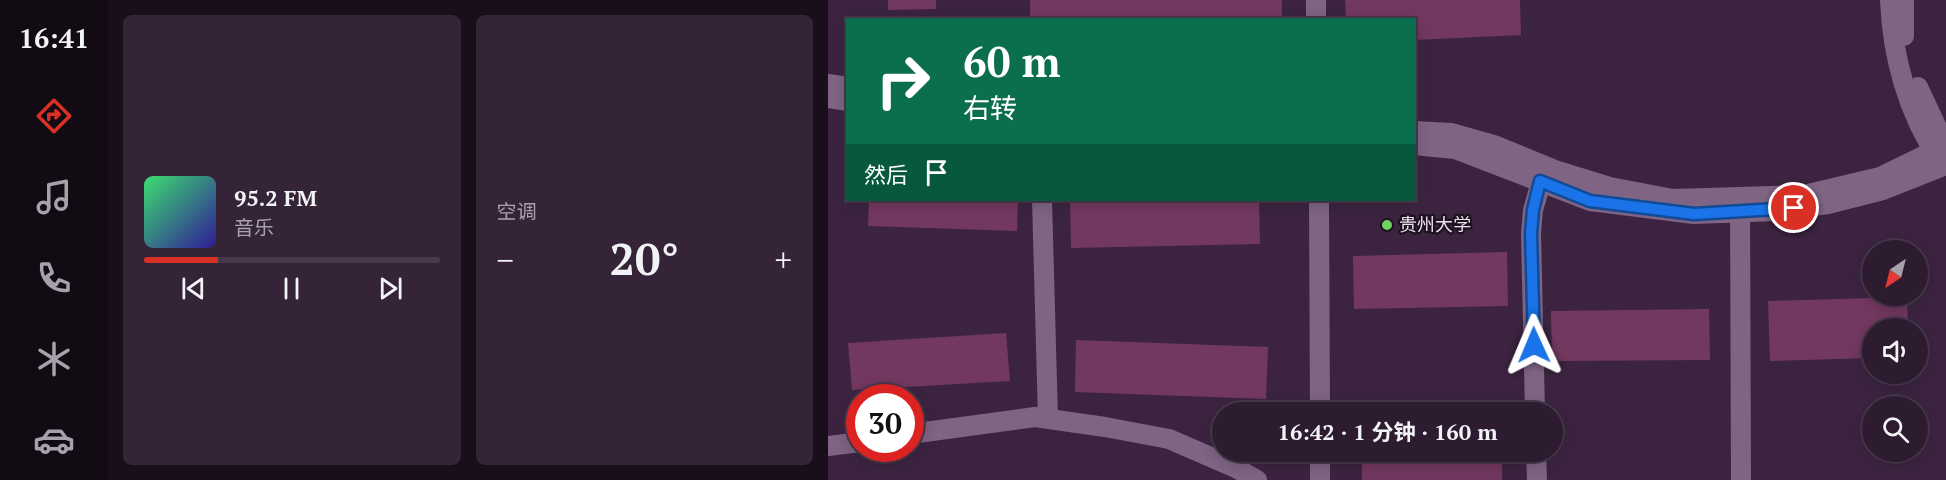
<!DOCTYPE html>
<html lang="zh">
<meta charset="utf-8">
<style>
body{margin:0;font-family:"PT Serif","Noto Sans SC",serif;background:#352438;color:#f1f3f6;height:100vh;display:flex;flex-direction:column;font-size:22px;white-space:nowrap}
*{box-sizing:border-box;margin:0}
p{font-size:20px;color:#a7a1ab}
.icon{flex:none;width:33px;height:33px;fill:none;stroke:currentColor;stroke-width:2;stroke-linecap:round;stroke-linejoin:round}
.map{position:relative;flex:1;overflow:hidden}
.sheet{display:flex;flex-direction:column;gap:15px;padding:15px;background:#190f1a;width:720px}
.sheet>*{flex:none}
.guide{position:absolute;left:18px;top:18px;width:570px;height:183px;border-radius:0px;box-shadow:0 3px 15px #0003,0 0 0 2px #48394c;background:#0b6e4f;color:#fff;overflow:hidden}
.needle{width:39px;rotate:215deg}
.controls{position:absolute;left:1034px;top:240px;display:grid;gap:12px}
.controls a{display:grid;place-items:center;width:66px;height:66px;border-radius:50%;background:#2d1b30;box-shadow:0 3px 15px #0003,0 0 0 2px #48394c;font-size:30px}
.speed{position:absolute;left:18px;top:384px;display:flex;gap:12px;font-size:30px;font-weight:700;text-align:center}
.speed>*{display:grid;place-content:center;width:78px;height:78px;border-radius:50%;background:#2d1b30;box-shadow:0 3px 15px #0003,0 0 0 2px #48394c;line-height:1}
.speed .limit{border:9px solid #d22;background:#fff;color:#111}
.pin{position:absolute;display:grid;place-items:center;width:51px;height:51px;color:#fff;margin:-26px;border:3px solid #fff;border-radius:50%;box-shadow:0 2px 6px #0007}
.me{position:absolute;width:66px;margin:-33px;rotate:359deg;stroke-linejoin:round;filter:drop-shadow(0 0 4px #0008)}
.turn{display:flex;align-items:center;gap:21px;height:126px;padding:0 18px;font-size:27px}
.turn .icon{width:78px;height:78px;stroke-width:2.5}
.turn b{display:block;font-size:42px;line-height:51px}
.then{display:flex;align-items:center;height:57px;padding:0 18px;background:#0003;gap:12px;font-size:22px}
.big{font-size:45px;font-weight:700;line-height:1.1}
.sheet .tile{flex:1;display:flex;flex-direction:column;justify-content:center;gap:9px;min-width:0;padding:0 21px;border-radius:9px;background:#352438}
.song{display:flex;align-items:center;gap:18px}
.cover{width:72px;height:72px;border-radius:9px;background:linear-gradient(135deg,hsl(140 70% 55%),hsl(250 70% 35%))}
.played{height:6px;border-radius:3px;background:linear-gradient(90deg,#d93025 25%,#48394c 25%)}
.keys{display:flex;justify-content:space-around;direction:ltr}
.heat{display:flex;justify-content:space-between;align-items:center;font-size:33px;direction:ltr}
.sheet .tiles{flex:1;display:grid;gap:15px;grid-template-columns:repeat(2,1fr)}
.trip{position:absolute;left:384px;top:402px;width:351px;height:60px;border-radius:30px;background:#2d1b30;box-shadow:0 3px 15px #0003,0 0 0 2px #48394c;font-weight:700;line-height:60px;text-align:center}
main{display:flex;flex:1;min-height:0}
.menu{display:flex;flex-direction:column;width:108px;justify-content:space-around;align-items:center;background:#120b13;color:#a7a1ab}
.menu .icon{width:42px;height:42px}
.menu .active{color:#d93025}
.menu b{font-size:27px;color:#f1f3f6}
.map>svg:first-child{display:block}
.building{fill:#733860}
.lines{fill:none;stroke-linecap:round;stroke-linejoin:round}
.street{stroke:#7f6484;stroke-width:20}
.route-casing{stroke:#114b97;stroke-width:15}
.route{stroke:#1a73e8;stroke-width:10}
.poi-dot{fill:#6fd360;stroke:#1d121f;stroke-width:2}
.labels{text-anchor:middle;stroke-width:4.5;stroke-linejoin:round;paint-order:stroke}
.poi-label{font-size:18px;fill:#efdff1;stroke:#1d121f;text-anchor:start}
</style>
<main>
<nav class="menu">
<b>16:41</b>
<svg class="icon active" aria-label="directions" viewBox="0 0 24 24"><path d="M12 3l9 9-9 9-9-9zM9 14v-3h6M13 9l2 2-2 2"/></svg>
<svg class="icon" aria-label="music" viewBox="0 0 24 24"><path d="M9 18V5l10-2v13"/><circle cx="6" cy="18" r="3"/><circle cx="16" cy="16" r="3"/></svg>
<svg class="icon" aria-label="phone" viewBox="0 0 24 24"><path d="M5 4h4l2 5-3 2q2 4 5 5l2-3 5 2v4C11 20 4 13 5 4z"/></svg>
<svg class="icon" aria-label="climate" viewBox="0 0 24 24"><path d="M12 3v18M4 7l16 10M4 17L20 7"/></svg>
<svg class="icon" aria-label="car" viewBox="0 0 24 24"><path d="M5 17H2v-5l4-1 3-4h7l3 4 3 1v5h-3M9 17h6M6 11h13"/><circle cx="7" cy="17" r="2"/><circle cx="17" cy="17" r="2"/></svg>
</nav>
<section class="sheet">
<div class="tiles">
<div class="tile">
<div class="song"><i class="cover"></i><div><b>95.2 FM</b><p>音乐</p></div></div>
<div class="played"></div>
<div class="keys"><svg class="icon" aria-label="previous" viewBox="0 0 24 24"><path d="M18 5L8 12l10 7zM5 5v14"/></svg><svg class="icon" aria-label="pause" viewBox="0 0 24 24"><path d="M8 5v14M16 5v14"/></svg><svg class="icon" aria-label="next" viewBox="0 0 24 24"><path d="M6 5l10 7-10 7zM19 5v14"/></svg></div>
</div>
<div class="tile"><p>空调</p>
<div class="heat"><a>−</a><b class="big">20°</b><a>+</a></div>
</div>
</div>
</section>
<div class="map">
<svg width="1118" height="480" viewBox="0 0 1118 480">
<rect width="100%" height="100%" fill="#3c2440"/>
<!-- building -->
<path class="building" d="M60,0H108V9L60,10Z
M202,0H454V20H202Z
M517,0H692L693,35L586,40V20H518Z
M41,200H190L189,231L40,226Z
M242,200H431L432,244L243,248Z
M679,252L680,306L526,309L525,256Z
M1079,297L1080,328H1044V358L942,361L940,301Z
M881,309L882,360L724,361L723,311Z
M178,333L182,381L24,390L20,343Z
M248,340L440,347L438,399L247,392Z
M534,452H674V480H534Z"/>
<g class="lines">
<!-- street -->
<path class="street" d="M488,0V20
M1062,0C1064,56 1080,114 1112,161
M1076,36V0
M0,84L20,87
M1090,87L1118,147
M0,98L20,101
M586,131L624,133L666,145L727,170L782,187L845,199L976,195L1052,177L1118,145
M586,145L627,149L762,201L866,214L949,211L1000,204L1055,190L1118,165
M214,200L220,419
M491,200L492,412
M912,200L913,480
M707,412L703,233L705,210L716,172
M82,434L207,417L277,427L341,439L408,468L429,480
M0,446L32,442
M492,452V480
M708,452L709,480"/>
</g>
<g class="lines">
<!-- route casing -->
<g class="route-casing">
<path id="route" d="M706,345L703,233L705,210L712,181L762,201L866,214L966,208"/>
</g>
<!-- route -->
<use href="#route" class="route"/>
</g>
<!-- markers -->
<circle class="poi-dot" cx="559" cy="225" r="6"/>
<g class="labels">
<!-- poi labels -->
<g class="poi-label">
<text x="571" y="231">贵州大学</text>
</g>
</g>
</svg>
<div class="controls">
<a><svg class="needle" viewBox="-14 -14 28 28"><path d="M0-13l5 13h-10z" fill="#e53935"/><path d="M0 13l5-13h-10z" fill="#a7a1ab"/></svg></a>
<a><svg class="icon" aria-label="sound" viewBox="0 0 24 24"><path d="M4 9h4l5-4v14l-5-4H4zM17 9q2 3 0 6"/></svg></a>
<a><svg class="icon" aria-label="search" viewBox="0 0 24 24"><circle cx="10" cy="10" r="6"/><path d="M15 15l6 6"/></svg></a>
</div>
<div class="speed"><div class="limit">30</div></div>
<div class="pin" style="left:966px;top:208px;background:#d93025"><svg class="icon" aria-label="arrive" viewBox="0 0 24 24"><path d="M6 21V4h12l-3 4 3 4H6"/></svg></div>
<svg class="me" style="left:706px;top:345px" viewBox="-20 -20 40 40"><path d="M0-17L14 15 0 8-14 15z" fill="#1a73e8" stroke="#fff" stroke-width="4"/></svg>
<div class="trip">16:42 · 1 分钟 · 160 m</div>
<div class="guide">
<div class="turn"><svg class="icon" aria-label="right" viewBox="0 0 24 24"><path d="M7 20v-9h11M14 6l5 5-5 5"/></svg><div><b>60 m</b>右转</div></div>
<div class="then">然后<svg class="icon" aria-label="arrive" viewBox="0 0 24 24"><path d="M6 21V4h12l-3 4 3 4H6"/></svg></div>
</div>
</div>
</main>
